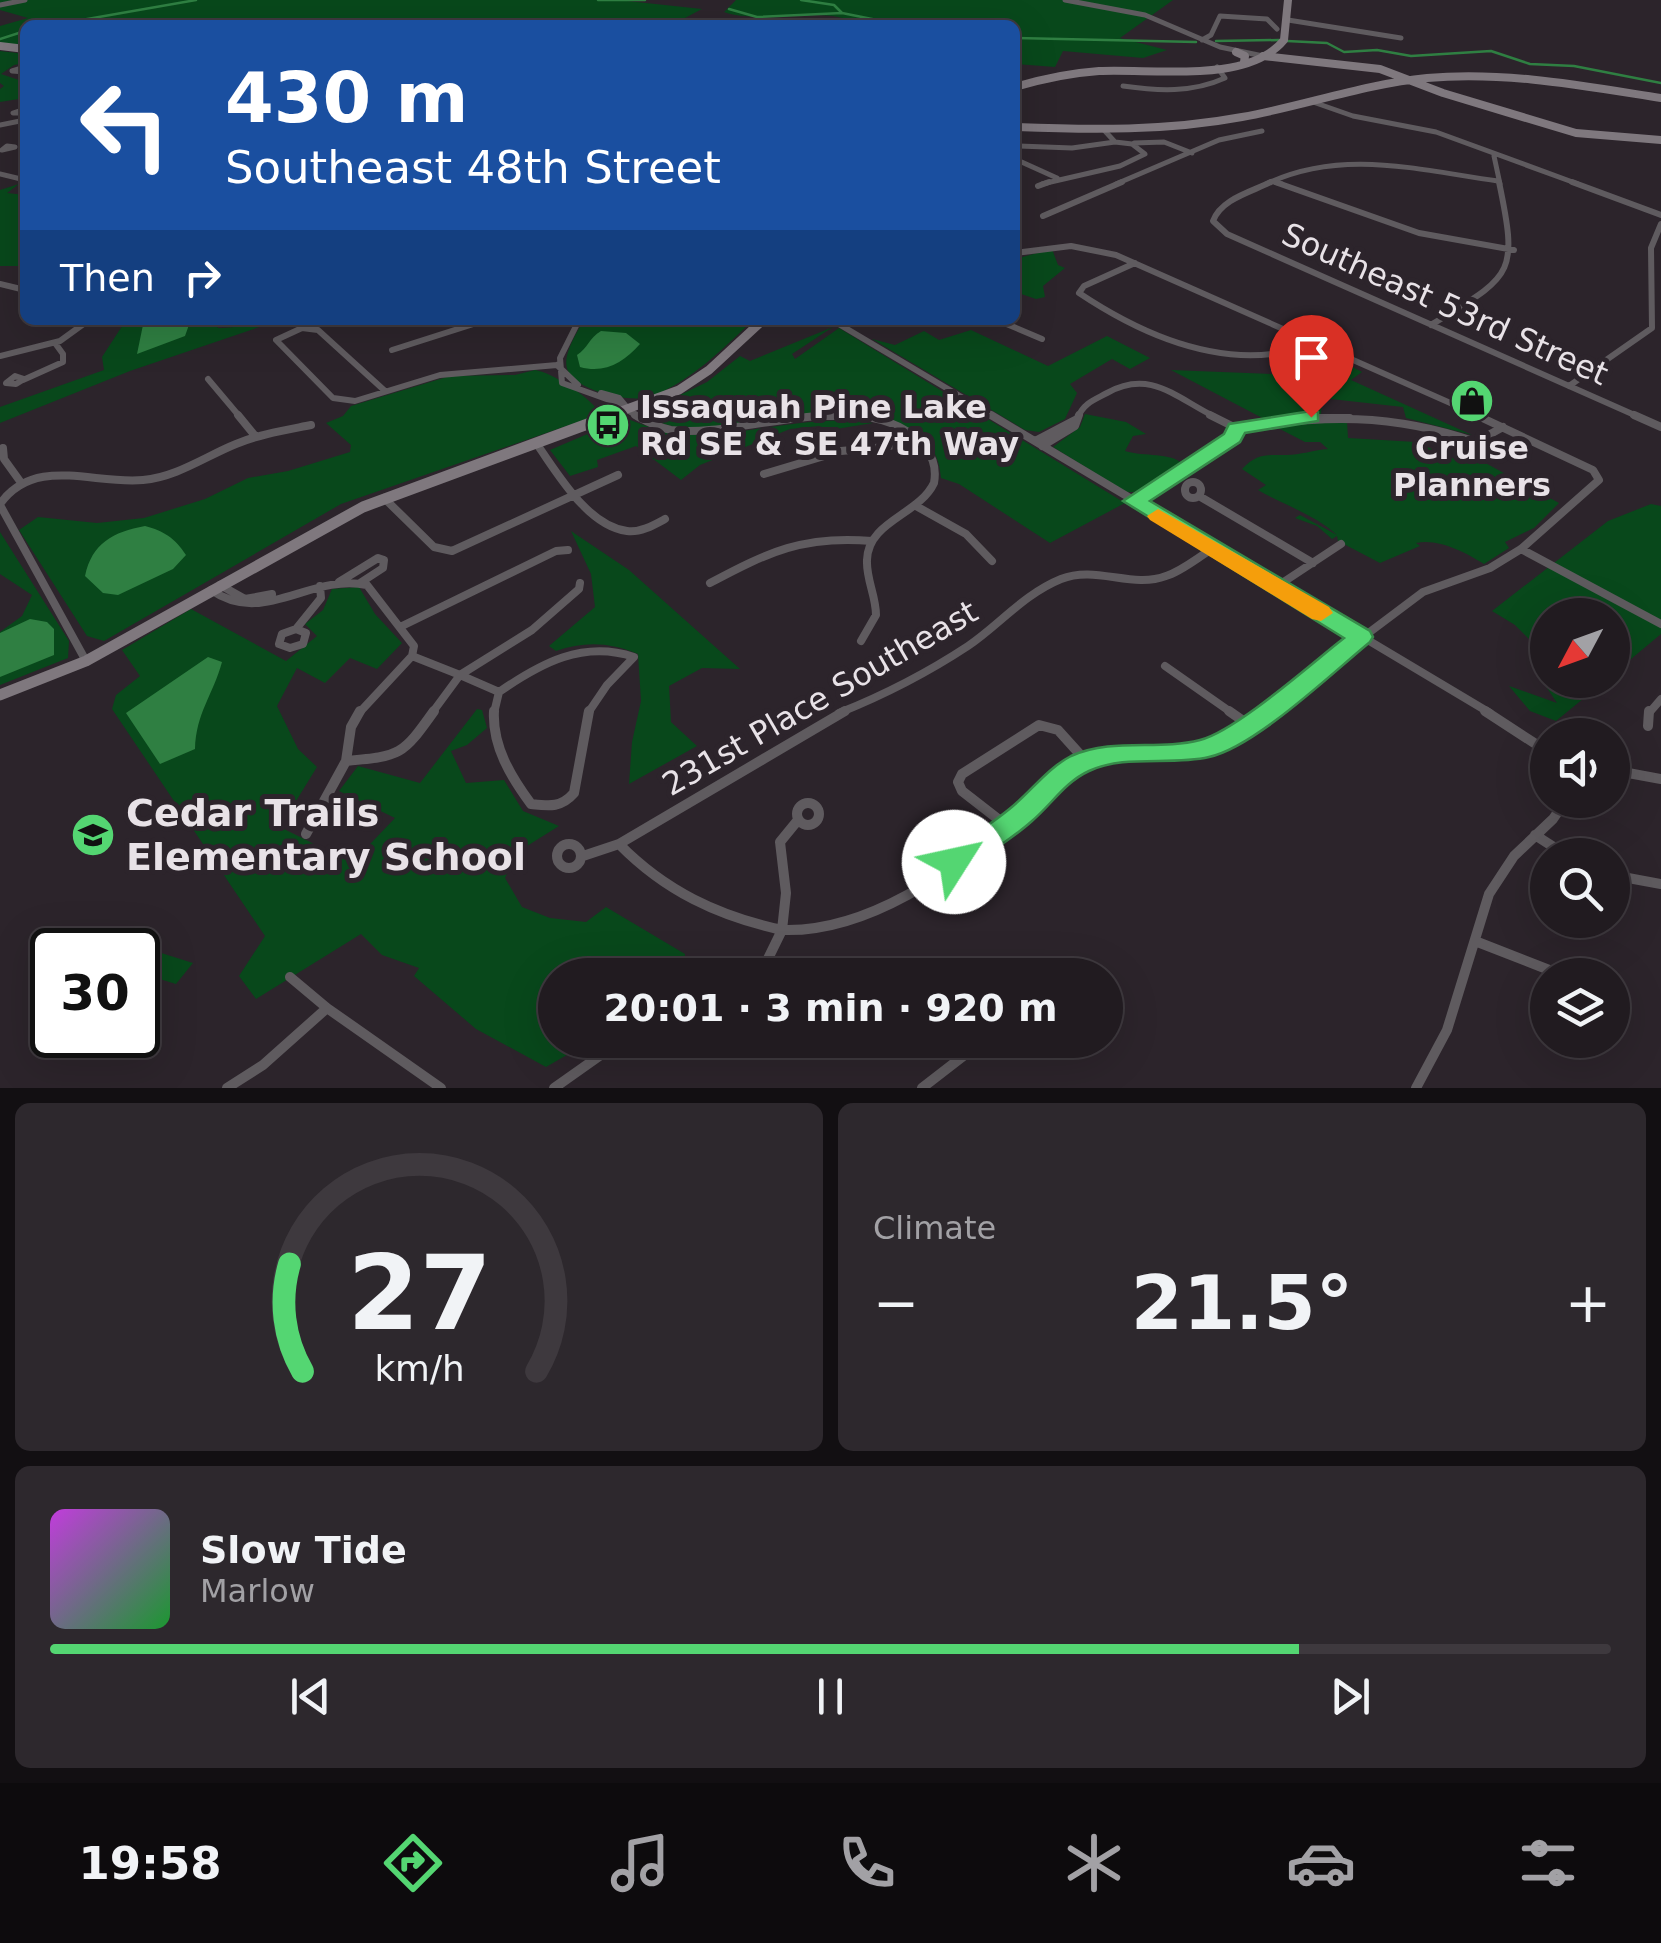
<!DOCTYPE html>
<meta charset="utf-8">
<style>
body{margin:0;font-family:"DejaVu Sans",sans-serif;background:#2d282d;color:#f1f3f6;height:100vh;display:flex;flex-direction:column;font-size:38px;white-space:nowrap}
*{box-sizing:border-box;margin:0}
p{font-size:32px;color:#a2a1a5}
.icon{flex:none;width:55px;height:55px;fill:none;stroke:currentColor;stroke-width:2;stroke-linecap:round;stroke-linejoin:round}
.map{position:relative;height:1088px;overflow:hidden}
.side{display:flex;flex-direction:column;gap:15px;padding:15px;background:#120f12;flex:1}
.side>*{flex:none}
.guide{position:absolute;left:20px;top:20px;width:1000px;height:305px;border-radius:15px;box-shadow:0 10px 40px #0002,0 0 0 2px #3e393e;background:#1a4fa0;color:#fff;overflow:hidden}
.needle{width:65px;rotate:229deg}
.buttons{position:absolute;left:1530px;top:598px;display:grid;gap:20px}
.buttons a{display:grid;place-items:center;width:100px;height:100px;border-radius:50%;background:#211b20;box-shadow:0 10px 40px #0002,0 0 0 2px #3e393e;font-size:50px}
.speed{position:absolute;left:30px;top:928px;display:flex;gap:20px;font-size:50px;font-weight:700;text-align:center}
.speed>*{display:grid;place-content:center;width:130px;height:130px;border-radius:50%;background:#211b20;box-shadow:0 10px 40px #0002,0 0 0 2px #3e393e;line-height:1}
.speed .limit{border:5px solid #111;border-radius:15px;background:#fff;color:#111}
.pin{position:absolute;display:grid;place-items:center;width:85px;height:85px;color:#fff;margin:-102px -42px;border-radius:50% 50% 50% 0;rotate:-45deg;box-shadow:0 0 10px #0007}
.pin .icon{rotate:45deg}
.me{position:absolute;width:110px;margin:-55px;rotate:55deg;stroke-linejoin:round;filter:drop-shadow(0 0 8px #0008)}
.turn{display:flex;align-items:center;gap:35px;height:210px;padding:0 40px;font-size:45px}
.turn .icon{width:130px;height:130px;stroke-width:2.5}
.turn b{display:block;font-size:70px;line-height:85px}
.then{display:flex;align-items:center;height:95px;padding:0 40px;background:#0003;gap:20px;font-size:38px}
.big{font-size:75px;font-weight:700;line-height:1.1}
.side .widget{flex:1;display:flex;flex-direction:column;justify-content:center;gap:15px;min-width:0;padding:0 35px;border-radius:15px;background:#2d282d}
.side .dial{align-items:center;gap:0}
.dial svg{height:260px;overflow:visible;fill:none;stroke:#3e393e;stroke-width:7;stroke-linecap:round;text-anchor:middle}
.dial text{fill:#f1f3f6;stroke:none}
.song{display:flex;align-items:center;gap:30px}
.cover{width:120px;height:120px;border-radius:15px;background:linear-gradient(135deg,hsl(290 70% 55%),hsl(130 70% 35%))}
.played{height:10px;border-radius:5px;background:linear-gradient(90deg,#54d672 80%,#3e393e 80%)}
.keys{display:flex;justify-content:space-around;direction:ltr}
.heat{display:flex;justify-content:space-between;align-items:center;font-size:55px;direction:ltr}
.side .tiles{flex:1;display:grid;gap:15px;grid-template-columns:1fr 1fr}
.widget:last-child{grid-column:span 2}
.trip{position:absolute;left:538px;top:958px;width:585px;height:100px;border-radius:50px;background:#211b20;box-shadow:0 10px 40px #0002,0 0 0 2px #3e393e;font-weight:700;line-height:100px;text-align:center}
.menu{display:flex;height:160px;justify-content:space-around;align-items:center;background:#0d0b0d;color:#a2a1a5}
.menu .icon{width:70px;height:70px}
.menu .current{color:#54d672}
.menu b{font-size:45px;color:#f1f3f6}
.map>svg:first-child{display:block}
.green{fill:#08481b}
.water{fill:#2f7f42}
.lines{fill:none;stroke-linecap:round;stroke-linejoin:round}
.stream{stroke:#2f7f42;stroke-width:2.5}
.street-far3{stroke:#5f5b5f;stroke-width:5}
.street-far2{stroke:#5f5b5f;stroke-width:6}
.street-far1{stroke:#5f5b5f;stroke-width:8}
.street{stroke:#5f5b5f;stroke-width:10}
.secondary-far2{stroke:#7f787e;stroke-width:8}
.secondary-far1{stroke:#7f787e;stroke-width:9}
.secondary{stroke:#7f787e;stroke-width:11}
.route{fill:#54d672;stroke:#378b4a;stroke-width:2.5}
.slow{fill:#f59e0b}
.labels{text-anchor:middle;stroke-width:10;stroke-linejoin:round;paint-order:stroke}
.street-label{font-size:32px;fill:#e8e2e7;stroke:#2c242b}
.poi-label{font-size:32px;font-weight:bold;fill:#e8e2e7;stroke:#2c242b;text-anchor:start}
.near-poi-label{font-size:38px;font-weight:bold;fill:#e8e2e7;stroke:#2c242b;text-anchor:start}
</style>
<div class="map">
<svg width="1661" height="1088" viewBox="0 0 1661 1088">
<rect width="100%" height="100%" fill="#2c242b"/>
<!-- green -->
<path class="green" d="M0,0H618L702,9L683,19L686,25H25V47L0,45V26L28,18L0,10Z
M736,0H1173L1120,38L1167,50L1143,58L1063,51L1055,67L1015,64V25H856C834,4 758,25 724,12Z
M0,51L25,54V63L14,65L1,74L25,82V98L0,102V89L4,86L0,83Z
M19,184L7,193L25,195V266H0V190Z
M1052,249L1058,265L1065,268L1043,286L1045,297L1036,299L1015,292V259Z
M126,320H215L218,328C239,329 258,320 280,320L130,371L0,423V407L104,370L102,357Z
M584,320H753C723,349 692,380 653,396C634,404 578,392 568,371C561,357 577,332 584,320Z
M833,327L792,354L795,359L839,328L1125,503L1050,543L959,484L941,478C936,378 746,431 686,428C670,427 656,422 643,413L707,382L740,356L750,361Z
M971,330L1048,366L1107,336L1150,358L1130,369L1112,359L1070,384L1077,393L1065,419L1039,432L1025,430L872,339L895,345L924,331L939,340Z
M1347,364L1362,372L1351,380L1472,435L1406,418L1403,407L1322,398L1321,414L1286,415L1268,421L1171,370L1326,376Z
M535,370C551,372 590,397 598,411L595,416L341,504L104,641L87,636L19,530L38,517L97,523L144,518L205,499L248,478L288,471L350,452L351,445L326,423L343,416L351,406L450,376L515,375Z
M1085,414L1126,422L1146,434L1133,436L1125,451C1145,457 1170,452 1183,464L1139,492H1126L1053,447L1080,427Z
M625,418C647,426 670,436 693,435C754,435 812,413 873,423L830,430L819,426L790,429L700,465L681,480L636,446L597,460L598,467L570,476L550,450Z
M1310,422H1347L1348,438L1416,442L1457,460L1467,453L1559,503L1534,528L1505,542L1509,548L1484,564C1465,552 1438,538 1416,543L1420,546L1380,563L1338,541L1337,536L1332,539L1317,526L1295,518L1300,515L1337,535C1314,514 1285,506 1258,490L1266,485L1242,469C1257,453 1267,455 1287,455C1299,455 1315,450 1328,449L1320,442H1305L1278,428Z
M1651,504L1661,506V634L1613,674L1612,615H1548L1547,657L1515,625L1492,611L1608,521Z
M571,531L629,570L740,669L702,668L669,686L671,722L697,746L629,784L632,742L641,701L638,654C610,642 584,641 556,651L549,646L595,607L591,574Z
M0,532L69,641L68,658L0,685V632L22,616L32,595L0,574Z
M359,587L375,614L402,643L377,669L350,658L325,683L297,668L277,706L298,749L317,767L280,827L352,863L395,818L339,791L358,766L420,783L477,709L482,710L487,728L467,745L451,751L466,783L504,780L523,811L559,826L519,851L505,878L522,907L550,918L586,922L606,907L685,954L684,963L657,975H555V1040H593L546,1067L476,1029L414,976L419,968L382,955L361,934L256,999L239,976L265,936L112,709L116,695L140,676L122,650L191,609L286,661L317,636L305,624L323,610L332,589Z
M1547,664L1548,680H1606L1556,721L1530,711L1509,686L1557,703L1539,676Z
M158,952L193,963L176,984L140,973Z"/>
<!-- water -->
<path class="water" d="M144,320H189L190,322L185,336L137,354Z
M601,331L626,333L640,344C624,362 605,374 580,367L577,355C588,348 589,338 601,331Z
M145,526C164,531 175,538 186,555L173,569L118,595L103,593L85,576C92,543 113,532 145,526Z
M30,619L47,622L54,629V655L0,677V633Z
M208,657L222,662C213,695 196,713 195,749L160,764L126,713Z"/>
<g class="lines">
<!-- stream -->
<path class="stream" d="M598,0H645
M801,0L834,5L842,13L902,25
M729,9L757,17L842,13
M53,25L196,0
M752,25L759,23V18
M1015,38L1196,42
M0,39L25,31
M1216,41L1279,40
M1287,41L1327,43L1344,52L1377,50L1411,56L1491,51L1530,64L1574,66L1661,83"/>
<!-- street-far3 -->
<path class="street-far3" d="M1065,0L1145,15L1220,47L1263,56
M0,5L25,0
M1288,20L1401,38
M1202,40L1211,35L1220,16L1267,19L1277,29
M25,67L12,71L25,72
M1123,86C1158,91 1192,93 1225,78L1217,67
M1313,102L1353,116L1436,132L1578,184
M25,109L13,113H25
M0,125L25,120
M1134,143L1164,142L1192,153
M7,146L15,147L2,150Z
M1019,146L1072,148L1115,142
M1494,156L1500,184
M1015,159L1057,178
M0,174L25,180
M1275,182L1282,184
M1042,184L1120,166L1145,154L1132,144L1115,142L1104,130
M1116,184L1219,140L1262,131
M1266,184C1342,148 1418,170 1498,181"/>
<!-- street-far2 -->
<path class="street-far2" d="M1271,182C1251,192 1221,199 1213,221L1227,234L1639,417
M1275,182L1419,233L1514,250
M1572,182L1661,215
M1038,186L1049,182
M1043,216L1122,182
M1015,253L1071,246L1116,255L1482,417
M1135,263L1084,286L1079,293C1148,339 1232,374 1314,344
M0,284L25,290
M579,320L560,358L562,383L612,401L639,417
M832,320L995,417
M997,320L1042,339
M1431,325C1512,275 1519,277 1499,182
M392,350L486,320
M0,356L60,341L89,320
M557,365L578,385
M15,376L24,379L16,384L6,383Z
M208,379L240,417
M23,380L63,362V354L55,343
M1569,386L1652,328L1651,248L1661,224
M385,391L318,330L302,328L276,340L333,398L355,401L440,375L557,365
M601,393L619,398L629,410
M819,417H855
M1078,417C1084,403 1094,400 1107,393C1150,369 1175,397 1215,417
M1309,417H1350"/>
<!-- street-far1 -->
<path class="street-far1" d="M238,415L256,437
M635,415C646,421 658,428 671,430C741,439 864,384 920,442C932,454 937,466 934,483C919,515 868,521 867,560C866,579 876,596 876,615L861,641
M991,415L1490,713
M1210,415L1236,428
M1634,415L1661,427
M1236,428C1323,415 1392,413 1476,442L1503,427
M1035,441L1075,420
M536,443C557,472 587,526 627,531C640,533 654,525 665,519
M1042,446L1075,426L1079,415
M3,448L4,459L22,484
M764,474L841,451L886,447L917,439
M1185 490a8 8 0 1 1 16 0a8 8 0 1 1-16 0Z
M1199,496L1313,563
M384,498L434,547L452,551L618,475
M1134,501L1233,437L1236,428
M0,504C35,455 94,485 143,480C177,477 206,456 236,444C260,434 286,430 311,425
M0,505L86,661
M916,506L966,534L992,561
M1521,549L1661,624
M339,582L378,558L384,560L383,568L360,583
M710,583C768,552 804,535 872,541
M220,585L245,599L272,594
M1276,587L1341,544
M211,590C264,627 309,573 367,585L414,646L412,656L359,713
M400,627L556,551L568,550
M296,629L306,633L303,644L290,648L279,644L282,634Z
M296,629L321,598L320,586
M412,656L460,675L432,713
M1165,666L1232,713
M460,675L499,692
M460,675L532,630L579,589L580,583
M499,692C541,663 583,640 634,657L607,685L588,713
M494,713L499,692
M839,713C884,695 927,673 968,646C999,625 1024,594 1061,579C1096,565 1132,589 1166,576C1182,571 1197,558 1212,549
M1262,713L1423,592L1490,568L1521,549L1599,480L1593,470L1476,415
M1649,713L1661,699"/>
<!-- street -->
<path class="street" d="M494,711C492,746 511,777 531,804C549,806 561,808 574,793L589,711
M1229,711L1249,725
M1485,711L1548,752
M1648,726L1649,711
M346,761C401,756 402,756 434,711
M1612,770L1661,779
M797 814a11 11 0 1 1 22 0a11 11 0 1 1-22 0Z
M1007,826L962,791L958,782L962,774L1039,725L1058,730L1086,761
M306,834L346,761L351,727L360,711
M1535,835L1566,855
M557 856a12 12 0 1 1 24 0a12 12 0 1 1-24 0Z
M619,844C665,891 718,916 782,930L786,893L780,842L798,820
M583,856L619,844L845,711
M1612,875L1661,884
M1475,941L1562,975
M760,975L782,930C868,933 952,871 1017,818C1038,801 1055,775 1080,764C1120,744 1166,759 1208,747C1230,741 1247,724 1265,711
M290,977L327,1008L441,1088
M227,1088L263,1065L327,1008
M554,1088L622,1040
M922,1088L984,1040
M1416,1088L1447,1030L1489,894L1514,856L1553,819L1566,800"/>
<!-- secondary-far2 -->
<path class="secondary-far2" d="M0,46L25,49
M1236,52L1245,56L1244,62
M1263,56L1380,69L1443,93L1576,133L1661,140
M1015,87C1042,79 1070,73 1099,71C1151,68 1247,85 1284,40L1288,0
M1015,127C1091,130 1167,131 1242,117C1304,106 1364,84 1427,78C1506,71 1584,86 1661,98"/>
<!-- secondary-far1 -->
<path class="secondary-far1" d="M605,417L679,390L709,370L763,320"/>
<!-- secondary -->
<path class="secondary" d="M0,695L86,661L363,507L612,415"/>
</g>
<!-- route -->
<path class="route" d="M1311,411L1318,412V421L1245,433L1240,442L1150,501L1370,631L1373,637L1370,642C1331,674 1255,747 1209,757C1171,766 1125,754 1089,771C1065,782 1052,804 1032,821C1012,839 987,854 964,870L954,874L944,870L940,862L944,855C967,839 992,824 1013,806C1033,789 1048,768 1071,756C1113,737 1158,751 1200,740C1236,731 1312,663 1344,638L1123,501L1224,434L1229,424Z"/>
<!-- slow -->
<path class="slow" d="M1158,509L1329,607L1333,613L1321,621L1312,619L1150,520L1147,516Z"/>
<!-- icons -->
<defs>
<g id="shop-disc" transform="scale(2.25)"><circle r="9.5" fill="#54d672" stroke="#2c242b"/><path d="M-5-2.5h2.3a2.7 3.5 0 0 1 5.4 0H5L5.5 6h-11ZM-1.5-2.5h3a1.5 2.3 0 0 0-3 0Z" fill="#111"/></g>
<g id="bus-disc" transform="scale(2.25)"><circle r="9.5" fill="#54d672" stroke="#2c242b"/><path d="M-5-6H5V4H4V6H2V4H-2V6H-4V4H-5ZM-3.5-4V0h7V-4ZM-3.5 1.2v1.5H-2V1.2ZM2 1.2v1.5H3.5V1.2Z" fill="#111"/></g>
<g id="school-disc" transform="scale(2.25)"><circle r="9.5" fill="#54d672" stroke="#2c242b"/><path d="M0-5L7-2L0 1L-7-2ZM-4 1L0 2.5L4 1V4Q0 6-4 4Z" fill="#111"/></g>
</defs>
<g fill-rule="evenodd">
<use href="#shop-disc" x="1472" y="401"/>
<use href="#bus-disc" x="608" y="425"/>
<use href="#school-disc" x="93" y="835"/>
</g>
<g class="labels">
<!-- street labels -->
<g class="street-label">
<text transform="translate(1445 304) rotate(24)" y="11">Southeast 53rd Street</text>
<text transform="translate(820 698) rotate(-30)" y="11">231st Place Southeast</text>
</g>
<!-- poi labels -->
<g class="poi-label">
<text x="640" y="418">Issaquah Pine Lake<tspan x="640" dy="37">Rd SE &amp; SE 47th Way</tspan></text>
<text x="1472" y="459" text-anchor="middle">Cruise<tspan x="1472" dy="37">Planners</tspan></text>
</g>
<!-- near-poi labels -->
<g class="near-poi-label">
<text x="126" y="826">Cedar Trails<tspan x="126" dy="44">Elementary School</tspan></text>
</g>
</g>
</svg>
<div class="buttons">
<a><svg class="needle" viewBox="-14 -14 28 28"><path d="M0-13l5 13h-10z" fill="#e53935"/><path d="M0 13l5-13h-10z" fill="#a2a1a5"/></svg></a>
<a><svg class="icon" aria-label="sound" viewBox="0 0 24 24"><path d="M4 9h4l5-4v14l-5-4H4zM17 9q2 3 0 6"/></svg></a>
<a><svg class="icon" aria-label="search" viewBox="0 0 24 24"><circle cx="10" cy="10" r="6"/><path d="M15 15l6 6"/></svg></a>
<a><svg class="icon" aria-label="layers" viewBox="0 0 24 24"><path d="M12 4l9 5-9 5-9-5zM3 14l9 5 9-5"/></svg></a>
</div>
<div class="speed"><div class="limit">30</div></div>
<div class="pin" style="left:1311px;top:417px;background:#d93025"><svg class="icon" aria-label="arrive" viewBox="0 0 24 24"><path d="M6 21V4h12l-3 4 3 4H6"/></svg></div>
<svg class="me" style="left:954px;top:862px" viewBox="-20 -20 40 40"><circle r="19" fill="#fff"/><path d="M0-13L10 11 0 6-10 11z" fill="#54d672"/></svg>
<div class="trip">20:01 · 3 min · 920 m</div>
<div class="guide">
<div class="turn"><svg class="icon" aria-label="left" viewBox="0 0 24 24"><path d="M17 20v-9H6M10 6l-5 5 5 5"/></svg><div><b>430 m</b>Southeast 48th Street</div></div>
<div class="then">Then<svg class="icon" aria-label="right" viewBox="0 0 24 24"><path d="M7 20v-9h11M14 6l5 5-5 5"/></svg></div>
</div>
</div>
<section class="side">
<div class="tiles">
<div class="widget dial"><svg viewBox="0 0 100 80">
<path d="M14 69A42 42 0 1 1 86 69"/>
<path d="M14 69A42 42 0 0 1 10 36" stroke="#54d672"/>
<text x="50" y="56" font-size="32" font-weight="700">27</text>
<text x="50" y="72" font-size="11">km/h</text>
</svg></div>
<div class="widget"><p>Climate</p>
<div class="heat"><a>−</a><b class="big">21.5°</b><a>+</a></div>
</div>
<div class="widget">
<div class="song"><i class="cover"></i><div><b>Slow Tide</b><p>Marlow</p></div></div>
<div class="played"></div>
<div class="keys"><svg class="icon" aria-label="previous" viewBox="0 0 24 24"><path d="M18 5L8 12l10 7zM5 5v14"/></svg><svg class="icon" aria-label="pause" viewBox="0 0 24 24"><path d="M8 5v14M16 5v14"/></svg><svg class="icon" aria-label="next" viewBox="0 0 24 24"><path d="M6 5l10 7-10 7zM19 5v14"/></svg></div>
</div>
</div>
</section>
<nav class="menu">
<b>19:58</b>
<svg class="icon current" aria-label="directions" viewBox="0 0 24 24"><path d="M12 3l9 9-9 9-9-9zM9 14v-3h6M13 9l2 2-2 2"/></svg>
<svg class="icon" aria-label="music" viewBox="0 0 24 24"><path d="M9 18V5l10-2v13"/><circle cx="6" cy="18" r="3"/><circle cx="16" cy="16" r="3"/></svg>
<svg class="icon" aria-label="phone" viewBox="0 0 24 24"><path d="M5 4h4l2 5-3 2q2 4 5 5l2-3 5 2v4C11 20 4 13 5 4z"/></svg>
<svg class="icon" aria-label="climate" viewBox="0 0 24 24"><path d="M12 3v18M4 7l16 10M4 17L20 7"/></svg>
<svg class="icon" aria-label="car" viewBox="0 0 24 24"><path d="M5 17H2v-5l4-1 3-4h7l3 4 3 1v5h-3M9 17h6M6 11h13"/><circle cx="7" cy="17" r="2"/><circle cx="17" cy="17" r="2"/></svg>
<svg class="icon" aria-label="filters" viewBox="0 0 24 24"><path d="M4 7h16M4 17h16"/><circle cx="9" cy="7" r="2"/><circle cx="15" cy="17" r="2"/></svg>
</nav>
